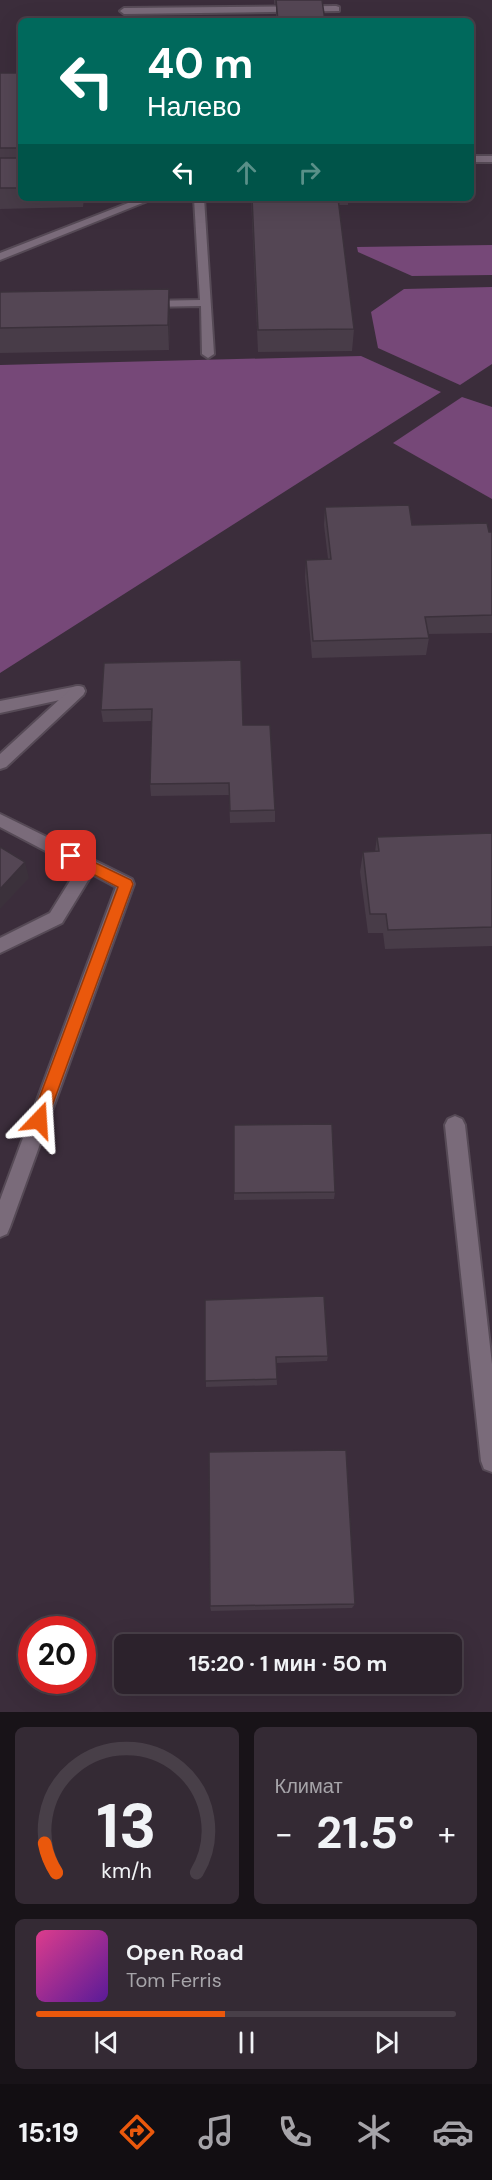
<!DOCTYPE html>
<html lang="ru">
<meta charset="utf-8">
<style>
body{margin:0;font-family:"DM Sans",sans-serif;background:#342a34;color:#f1f3f6;height:100vh;display:flex;flex-direction:column;font-size:22px;white-space:nowrap}
*{box-sizing:border-box;margin:0}
p{font-size:20px;color:#a6a4a9}
.icon{flex:none;width:33px;height:33px;fill:none;stroke:currentColor;stroke-width:2;stroke-linecap:round;stroke-linejoin:round}
.map{position:relative;height:1712px;overflow:hidden}
.details{display:flex;flex-direction:column;gap:15px;padding:15px;background:#181318;flex:1}
.details>*{flex:none}
.guide{position:absolute;left:18px;top:18px;width:456px;height:183px;border-radius:9px;box-shadow:0 6px 24px #0002,0 0 0 2px #483f48;background:#00695c;color:#fff;overflow:hidden}
.speed{position:absolute;left:18px;top:1616px;display:flex;gap:12px;font-size:30px;font-weight:700;text-align:center}
.speed>*{display:grid;place-content:center;width:78px;height:78px;border-radius:50%;background:#2c222c;box-shadow:0 6px 24px #0002,0 0 0 2px #483f48;line-height:1}
.speed .limit{border:9px solid #d22;background:#fff;color:#111}
.pin{position:absolute;display:grid;place-items:center;width:51px;height:51px;color:#fff;margin:-26px;border-radius:12px;box-shadow:0 3px 9px #0006}
.me{position:absolute;width:66px;margin:-33px;rotate:20deg;stroke-linejoin:round;filter:drop-shadow(0 0 4px #0008)}
.turn{display:flex;align-items:center;gap:21px;height:126px;padding:0 30px;font-size:27px}
.turn .icon{width:78px;height:78px;stroke-width:2.5}
.turn b{display:block;font-size:42px;line-height:51px}
.lanes{display:flex;align-items:center;height:57px;padding:0 30px;background:#0003;justify-content:center;gap:30px;direction:ltr}
.lanes .off{opacity:.35}
.big{font-size:45px;font-weight:700;line-height:1.1}
.details .widget{flex:1;display:flex;flex-direction:column;justify-content:center;gap:9px;min-width:0;padding:0 21px;border-radius:9px;background:#342a34}
.details .dial{align-items:center;gap:0}
.dial svg{height:156px;overflow:visible;fill:none;stroke:#483f48;stroke-width:7;stroke-linecap:round;text-anchor:middle}
.dial text{fill:#f1f3f6;stroke:none}
.song{display:flex;align-items:center;gap:18px}
.cover{width:72px;height:72px;border-radius:9px;background:linear-gradient(135deg,hsl(330 70% 55%),hsl(270 70% 35%))}
.played{height:6px;border-radius:3px;background:linear-gradient(90deg,#ea580c 45%,#483f48 45%)}
.keys{display:flex;justify-content:space-around;direction:ltr}
.heat{display:flex;justify-content:space-between;align-items:center;font-size:33px;direction:ltr}
.details .tiles{flex:1;display:grid;gap:15px;grid-template-columns:1fr 1fr}
.widget:last-child{grid-column:span 2}
.trip{position:absolute;left:114px;top:1634px;width:348px;height:60px;border-radius:9px;background:#2c222c;box-shadow:0 6px 24px #0002,0 0 0 2px #483f48;font-weight:700;line-height:60px;text-align:center}
.tab-bar{display:flex;height:96px;justify-content:space-around;align-items:center;background:#120e12;color:#a6a4a9}
.tab-bar .icon{width:42px;height:42px}
.tab-bar .active{color:#ea580c}
.tab-bar b{font-size:27px;color:#f1f3f6}
.map>svg:first-child{display:block}
.forest{fill:#764878}
.lines{fill:none;stroke-linecap:round;stroke-linejoin:round}
.service-casing{stroke:#564a56;stroke-width:4}
.minor-casing{stroke:#564a56;stroke-width:4}
.service{fill:#7a6b7a;fill-rule:evenodd}
.minor{fill:#7a6b7a;fill-rule:evenodd}
.wall{fill:#483c48}
.shaded-wall{fill:#3b313b}
.building{fill:#544654;stroke:#3b313b;stroke-width:1.5}
.route{fill:#ea580c;stroke:#983908;stroke-width:1.5}
</style>
<div class="map">
<svg width="492" height="1712" viewBox="0 0 492 1712">
<rect width="100%" height="100%" fill="#3b2d3b"/>
<!-- forest -->
<path class="forest" d="M492,245V275L412,276L358,252L357,247Z
M492,287V364L460,385L378,348L371,312L404,289Z
M361,356L441,392L0,673V365Z
M462,397L492,407V499L393,443Z"/>
<g class="lines">
<!-- service casing -->
<g class="service-casing">
<path id="service" d="M336,6L339,7V11L124,14L120,11L124,8Z
M471,156H492V162H471Z
M141,198H155L0,260V253Z
M194,198H204L214,354L208,358L202,354L201,306L147,307L141,304L147,301L200,300Z
M78,686L83,687L85,691L83,695L0,713V701Z
M0,814L132,879L134,884L10,1227L7,1234L0,1237V1200L116,887L92,874L62,923L0,953V938L50,913L78,868L0,827Z"/>
</g>
<!-- minor casing -->
<g class="minor-casing">
<path id="minor" d="M78,686L83,687L85,691L83,695L6,767L0,769V754L73,687Z
M455,1116L462,1119L465,1125L492,1364V1472L484,1469L481,1461L445,1125L448,1119Z"/>
</g>
<!-- service -->
<use href="#service" class="service"/>
<!-- minor -->
<use href="#minor" class="minor"/>
</g>
<!-- wall -->
<path class="wall" d="M274,0H322L325,21H276V4H274Z
M0,73H21V198H84L83,207L0,209Z
M251,198H348V205H339L354,329L352,351L258,352Z
M0,292L170,314L169,350L0,353Z
M325,507L412,525L492,532V633L428,634L429,638L426,655L312,658L305,577L306,560L328,559L324,525Z
M104,663L243,725L275,810V822L230,823L229,795L151,796L150,784L152,721L103,722L101,710Z
M492,833V946L385,949L383,933H368L360,872L363,852H375L377,837Z
M234,1125L335,1192L334,1199L234,1200Z
M205,1300L328,1356L327,1361L276,1363L277,1385L206,1387Z
M355,1604L352,1608L211,1611L210,1606Z"/>
<!-- shaded-wall -->
<path class="shaded-wall" d="M169,289L170,314L169,350L168,325Z
M25,862L29,878L0,909V889Z"/>
<!-- building -->
<path class="building" d="M276,0H322L325,21H278Z
M0,73H21V188H0V158H18L20,150L18,148H0Z
M252,198H338L354,329L258,330Z
M169,289L168,325L0,328V292Z
M409,505L412,525L487,523L489,532H492V615L425,617L429,638L313,641L306,560L331,559L325,507Z
M241,660L243,725H270L275,810L230,811L229,783L150,784L152,709L101,710L104,663Z
M492,833V927L388,930L386,914H370L363,852L379,851L377,837Z
M0,847L25,862L0,889Z
M332,1124L335,1192L234,1193V1125Z
M324,1296L328,1356L276,1357L277,1379L205,1381V1300Z
M346,1450L355,1604L210,1606L209,1452Z"/>
<!-- route -->
<path class="route" d="M71,851L131,880L133,884L47,1120L45,1125L39,1127L34,1125L31,1120L118,887L66,860L64,856Z"/>
</svg>
<div class="speed"><div class="limit">20</div></div>
<div class="pin" style="left:71px;top:856px;background:#d93025"><svg class="icon" aria-label="arrive" viewBox="0 0 24 24"><path d="M6 21V4h12l-3 4 3 4H6"/></svg></div>
<svg class="me" style="left:39px;top:1120px" viewBox="-20 -20 40 40"><path d="M0-17L14 15 0 8-14 15z" fill="#ea580c" stroke="#fff" stroke-width="4"/></svg>
<div class="trip">15:20 · 1 мин · 50 m</div>
<div class="guide">
<div class="turn"><svg class="icon" aria-label="left" viewBox="0 0 24 24"><path d="M17 20v-9H6M10 6l-5 5 5 5"/></svg><div><b>40 m</b>Налево</div></div>
<div class="lanes"><svg class="icon" aria-label="left" viewBox="0 0 24 24"><path d="M17 20v-9H6M10 6l-5 5 5 5"/></svg><svg class="icon off" aria-label="ahead" viewBox="0 0 24 24"><path d="M12 20V5M6 11l6-6 6 6"/></svg><svg class="icon off" aria-label="right" viewBox="0 0 24 24"><path d="M7 20v-9h11M14 6l5 5-5 5"/></svg></div>
</div>
</div>
<section class="details">
<div class="tiles">
<div class="widget dial"><svg viewBox="0 0 100 80">
<path d="M14 69A42 42 0 1 1 86 69"/>
<path d="M14 69A42 42 0 0 1 8 54" stroke="#ea580c"/>
<text x="50" y="56" font-size="32" font-weight="700">13</text>
<text x="50" y="72" font-size="11">km/h</text>
</svg></div>
<div class="widget"><p>Климат</p>
<div class="heat"><a>−</a><b class="big">21.5°</b><a>+</a></div>
</div>
<div class="widget">
<div class="song"><i class="cover"></i><div><b>Open Road</b><p>Tom Ferris</p></div></div>
<div class="played"></div>
<div class="keys"><svg class="icon" aria-label="previous" viewBox="0 0 24 24"><path d="M18 5L8 12l10 7zM5 5v14"/></svg><svg class="icon" aria-label="pause" viewBox="0 0 24 24"><path d="M8 5v14M16 5v14"/></svg><svg class="icon" aria-label="next" viewBox="0 0 24 24"><path d="M6 5l10 7-10 7zM19 5v14"/></svg></div>
</div>
</div>
</section>
<nav class="tab-bar">
<b>15:19</b>
<svg class="icon active" aria-label="directions" viewBox="0 0 24 24"><path d="M12 3l9 9-9 9-9-9zM9 14v-3h6M13 9l2 2-2 2"/></svg>
<svg class="icon" aria-label="music" viewBox="0 0 24 24"><path d="M9 18V5l10-2v13"/><circle cx="6" cy="18" r="3"/><circle cx="16" cy="16" r="3"/></svg>
<svg class="icon" aria-label="phone" viewBox="0 0 24 24"><path d="M5 4h4l2 5-3 2q2 4 5 5l2-3 5 2v4C11 20 4 13 5 4z"/></svg>
<svg class="icon" aria-label="climate" viewBox="0 0 24 24"><path d="M12 3v18M4 7l16 10M4 17L20 7"/></svg>
<svg class="icon" aria-label="car" viewBox="0 0 24 24"><path d="M5 17H2v-5l4-1 3-4h7l3 4 3 1v5h-3M9 17h6M6 11h13"/><circle cx="7" cy="17" r="2"/><circle cx="17" cy="17" r="2"/></svg>
</nav>
